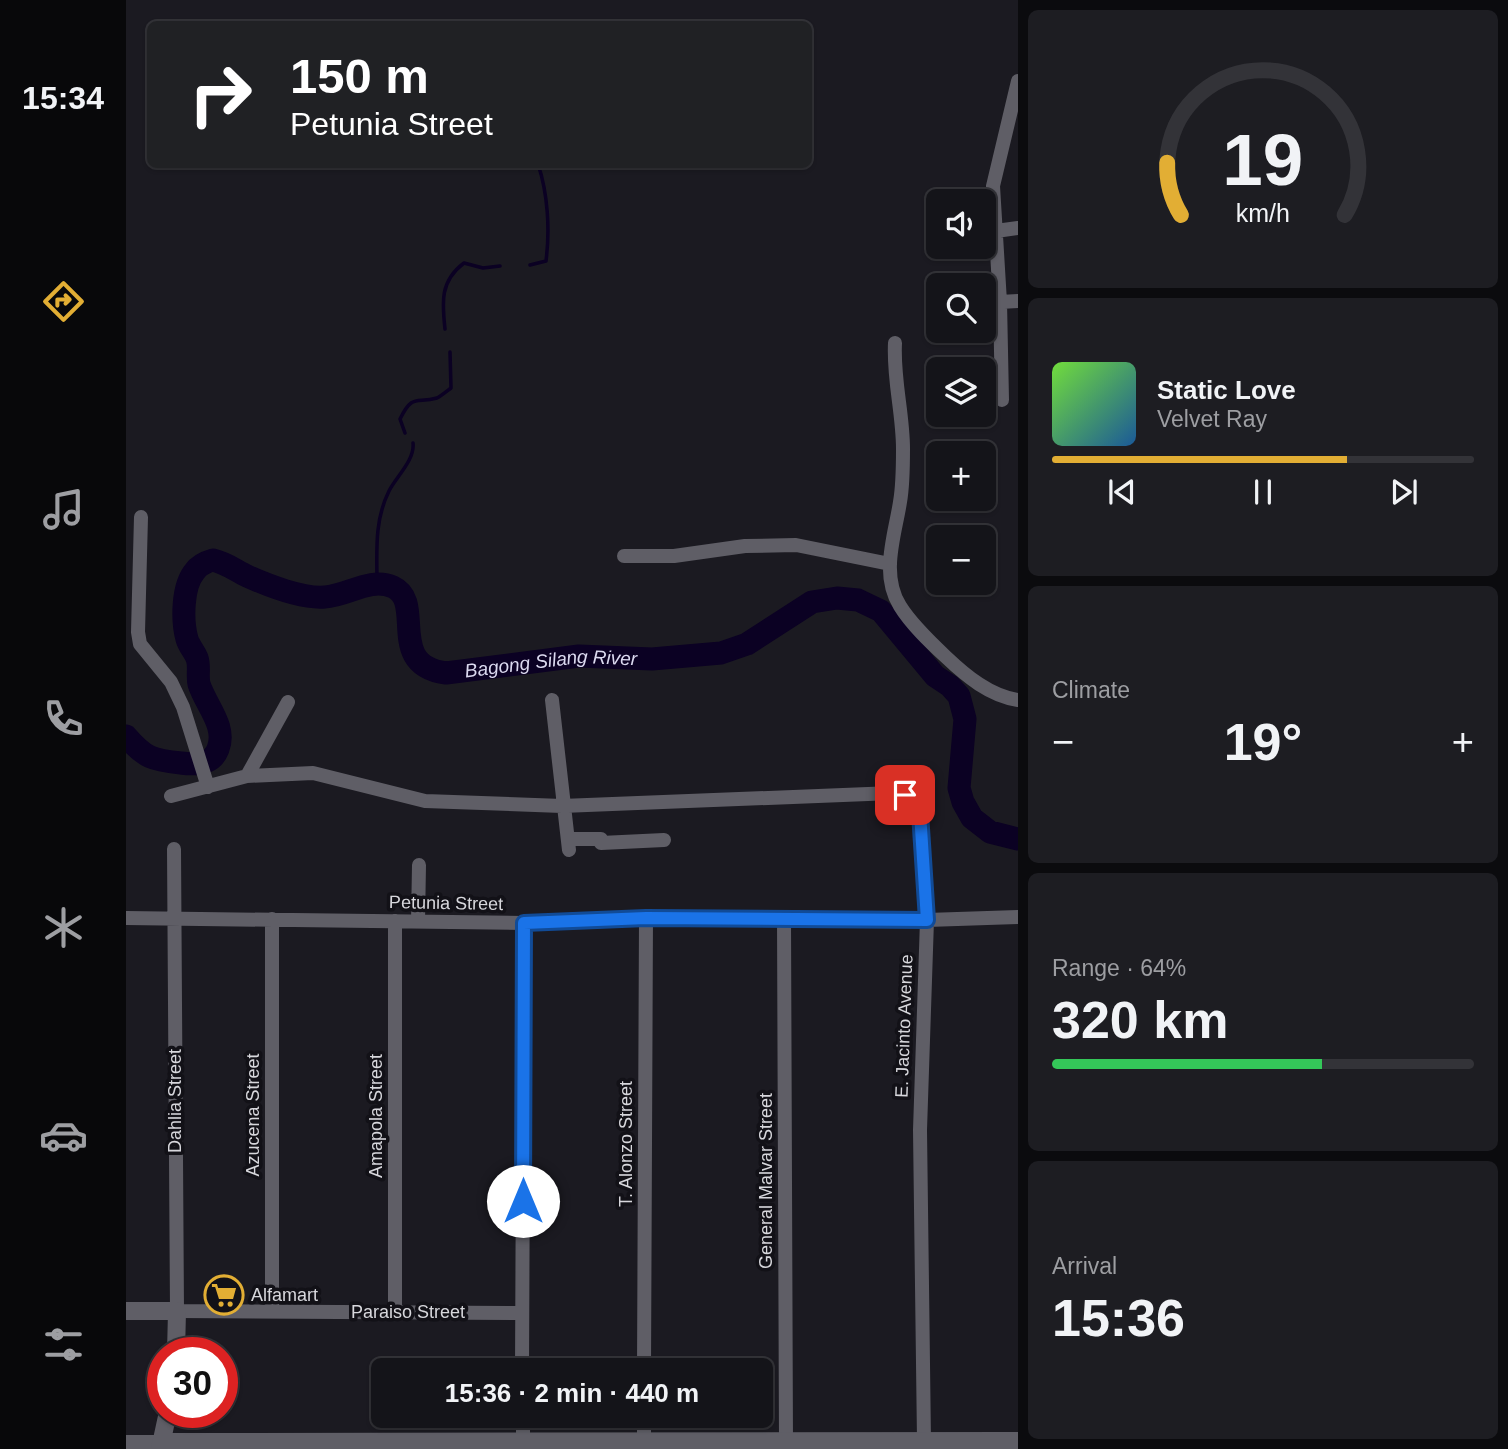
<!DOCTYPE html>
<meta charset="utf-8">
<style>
body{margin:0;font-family:Helvetica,sans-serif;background:#1d1d22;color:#f1f3f6;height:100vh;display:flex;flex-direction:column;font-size:26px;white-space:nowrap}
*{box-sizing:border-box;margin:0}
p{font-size:23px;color:#9d9ea2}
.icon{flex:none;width:38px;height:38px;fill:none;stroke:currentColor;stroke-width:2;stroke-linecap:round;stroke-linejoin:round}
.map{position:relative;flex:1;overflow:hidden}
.panel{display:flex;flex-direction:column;gap:10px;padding:10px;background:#0b0b0e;width:490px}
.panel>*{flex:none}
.hud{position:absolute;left:21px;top:21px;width:665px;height:147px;border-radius:10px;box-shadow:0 2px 5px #0004,0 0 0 2px #333338;background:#202124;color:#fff;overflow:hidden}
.controls{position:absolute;left:800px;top:189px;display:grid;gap:14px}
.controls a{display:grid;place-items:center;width:70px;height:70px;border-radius:10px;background:#141419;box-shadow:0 2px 5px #0004,0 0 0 2px #333338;font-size:35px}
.speed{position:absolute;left:21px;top:1337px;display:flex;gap:14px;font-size:35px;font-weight:700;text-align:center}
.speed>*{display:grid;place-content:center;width:91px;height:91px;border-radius:50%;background:#141419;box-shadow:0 2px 5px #0004,0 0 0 2px #333338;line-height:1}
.speed .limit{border:10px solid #d22;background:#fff;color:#111}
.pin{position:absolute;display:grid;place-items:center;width:60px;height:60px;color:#fff;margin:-30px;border-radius:14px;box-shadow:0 4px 10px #0006}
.me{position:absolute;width:77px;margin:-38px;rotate:0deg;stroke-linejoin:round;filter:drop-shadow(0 0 5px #0008)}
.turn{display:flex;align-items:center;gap:24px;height:147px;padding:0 28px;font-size:32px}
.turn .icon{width:91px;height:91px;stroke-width:2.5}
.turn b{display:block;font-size:49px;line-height:60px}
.big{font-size:52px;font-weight:700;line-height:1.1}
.panel .card{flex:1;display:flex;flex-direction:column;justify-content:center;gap:10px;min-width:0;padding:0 24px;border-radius:10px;background:#1d1d22}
.panel .dial{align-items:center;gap:0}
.dial svg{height:182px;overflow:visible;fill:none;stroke:#333338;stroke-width:7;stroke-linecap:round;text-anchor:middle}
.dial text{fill:#f1f3f6;stroke:none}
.song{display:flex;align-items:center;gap:21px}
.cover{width:84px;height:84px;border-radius:10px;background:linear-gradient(135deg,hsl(100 70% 55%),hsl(210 70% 35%))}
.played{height:7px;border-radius:4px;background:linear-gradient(90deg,#e2ae34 70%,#333338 70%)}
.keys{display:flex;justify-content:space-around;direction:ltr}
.heat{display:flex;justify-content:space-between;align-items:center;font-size:38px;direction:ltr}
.charge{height:10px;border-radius:5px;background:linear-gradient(90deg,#34c759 64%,#333338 0)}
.trip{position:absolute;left:245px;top:1358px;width:402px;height:70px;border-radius:10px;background:#141419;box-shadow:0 2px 5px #0004,0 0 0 2px #333338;font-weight:700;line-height:70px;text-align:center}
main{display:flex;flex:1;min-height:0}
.dock{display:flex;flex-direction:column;width:126px;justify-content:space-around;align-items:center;background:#08080a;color:#9d9ea2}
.dock .icon{width:49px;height:49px}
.dock .current{color:#e2ae34}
.dock b{font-size:32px;color:#f1f3f6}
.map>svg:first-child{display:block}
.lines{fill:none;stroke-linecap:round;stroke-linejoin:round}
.stream{stroke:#0b0123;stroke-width:3.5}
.river{stroke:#0b0123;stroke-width:23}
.minor{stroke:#5f5e66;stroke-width:14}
.tertiary{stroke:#5f5e66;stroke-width:18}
.route-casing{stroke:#114b97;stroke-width:18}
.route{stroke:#1a73e8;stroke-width:12}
.labels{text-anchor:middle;stroke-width:7;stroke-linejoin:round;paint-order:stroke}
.street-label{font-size:18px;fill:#d7d7dc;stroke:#121117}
.poi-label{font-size:18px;fill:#d7d7dc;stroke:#121117;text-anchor:start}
.water-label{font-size:19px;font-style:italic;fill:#dbd9ef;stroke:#121117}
</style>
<main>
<nav class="dock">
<b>15:34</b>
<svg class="icon current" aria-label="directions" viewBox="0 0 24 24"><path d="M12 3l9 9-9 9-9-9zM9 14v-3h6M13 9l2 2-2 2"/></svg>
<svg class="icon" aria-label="music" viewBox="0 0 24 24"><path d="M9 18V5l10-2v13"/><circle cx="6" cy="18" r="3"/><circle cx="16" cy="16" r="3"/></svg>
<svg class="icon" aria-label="phone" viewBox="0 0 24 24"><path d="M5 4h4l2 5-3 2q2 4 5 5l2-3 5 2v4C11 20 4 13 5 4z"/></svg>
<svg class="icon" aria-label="climate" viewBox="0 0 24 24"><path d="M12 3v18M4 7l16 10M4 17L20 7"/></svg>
<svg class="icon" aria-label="car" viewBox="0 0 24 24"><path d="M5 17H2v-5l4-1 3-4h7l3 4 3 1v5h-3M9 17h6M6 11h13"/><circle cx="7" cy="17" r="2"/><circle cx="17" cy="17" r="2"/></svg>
<svg class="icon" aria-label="filters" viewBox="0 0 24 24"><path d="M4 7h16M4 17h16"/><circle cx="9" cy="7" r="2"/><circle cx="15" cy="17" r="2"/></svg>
</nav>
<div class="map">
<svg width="892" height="1449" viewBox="0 0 892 1449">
<rect width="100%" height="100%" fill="#1b1a21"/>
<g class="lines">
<!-- stream -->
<path class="stream" d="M404,265L420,261C424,230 422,194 412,164
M319,329C316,302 314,281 338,263L357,268L374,266
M279,433L274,419C287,393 290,404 311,398C315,396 321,391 325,388L324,352
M251,584C251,552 248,521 263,491C270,477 289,460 287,443"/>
<!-- river -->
<path class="river" id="s1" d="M0,736C19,758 26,760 55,763C69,765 86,765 92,749C101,726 80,706 73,684C71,676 74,666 71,658C68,651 63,646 61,639C56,621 56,586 69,571C73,565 80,562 87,560C100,563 109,570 121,576C141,585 177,599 199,597C221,596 244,577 267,587C300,602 259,665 320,673L453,656L526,659L595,653L621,644L686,602L711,598L732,600L755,611L809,676L824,686L833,696L839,719L833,788L837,802L846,818L864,832L892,839"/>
<!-- minor -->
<path class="minor" d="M870,231L892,228
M874,302L892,301
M769,343C767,379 777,413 777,449C777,466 777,485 774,502C769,535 754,574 774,606C785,624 804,642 820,657C840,676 864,696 892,700
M876,400L874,302L867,186L892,81
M15,517L12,632L14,644L45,682L57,707L82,787
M498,556H548L619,546L670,545L764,564
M426,700L443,850
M121,776L187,773L299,801L436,806L767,793C782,795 788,799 794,813L801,920L794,1130L798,1441
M45,796L121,776L162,702
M443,839H475V843L538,840
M48,849L51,1311L396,1313
M0,918L398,923L520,918L801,920L892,917
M658,918L660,1443
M146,919V1311
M269,921V1312
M292,921L293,865
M396,1370L398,923
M518,1370L520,918
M397,1416V1449
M518,1416V1449
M0,1442H36"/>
<!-- tertiary -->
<path class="tertiary" d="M0,1311H51L50,1353
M36,1442L892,1441
M34,1449L42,1412"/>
</g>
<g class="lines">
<!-- route casing -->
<g class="route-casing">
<path id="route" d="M397,1201L398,923L520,918L801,920L794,813L789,801L779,795"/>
</g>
<!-- route -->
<use href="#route" class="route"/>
</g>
<!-- icons -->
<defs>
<g id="supermarket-ring" transform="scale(2.0125)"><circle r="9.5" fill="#121117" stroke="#e2ae34" stroke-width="1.5"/><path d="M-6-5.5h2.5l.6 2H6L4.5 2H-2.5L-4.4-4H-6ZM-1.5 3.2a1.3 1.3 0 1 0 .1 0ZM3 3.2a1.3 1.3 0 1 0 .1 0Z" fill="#e2ae34"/></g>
</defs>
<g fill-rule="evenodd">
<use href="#supermarket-ring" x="98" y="1295"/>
</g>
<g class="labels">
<!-- street labels -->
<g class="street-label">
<text transform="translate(320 903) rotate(1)" y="6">Petunia Street</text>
<text transform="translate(778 1026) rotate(-88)" y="6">E. Jacinto Avenue</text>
<text transform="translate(49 1101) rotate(-90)" y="6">Dahlia Street</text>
<text transform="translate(127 1115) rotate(-90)" y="6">Azucena Street</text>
<text transform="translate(250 1116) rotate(-90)" y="6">Amapola Street</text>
<text transform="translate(500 1144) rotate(-90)" y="6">T. Alonzo Street</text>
<text transform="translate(640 1181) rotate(-90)" y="6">General Malvar Street</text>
<text x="282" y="1318">Paraiso Street</text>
</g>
<!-- poi labels -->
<g class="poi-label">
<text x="125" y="1301">Alfamart</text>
</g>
<!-- water labels -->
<g class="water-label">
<text dy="7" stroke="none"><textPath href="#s1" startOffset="723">Bagong Silang River</textPath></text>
</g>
</g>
</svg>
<div class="controls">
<a><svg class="icon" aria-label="sound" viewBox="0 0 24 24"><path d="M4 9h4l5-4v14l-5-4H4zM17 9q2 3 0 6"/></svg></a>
<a><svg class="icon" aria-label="search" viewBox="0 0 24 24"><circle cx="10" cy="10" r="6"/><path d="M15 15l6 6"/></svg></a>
<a><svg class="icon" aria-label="layers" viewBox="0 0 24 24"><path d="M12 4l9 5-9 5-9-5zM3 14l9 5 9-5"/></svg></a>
<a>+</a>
<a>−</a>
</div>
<div class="speed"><div class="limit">30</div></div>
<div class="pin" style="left:779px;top:795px;background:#d93025"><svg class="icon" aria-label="arrive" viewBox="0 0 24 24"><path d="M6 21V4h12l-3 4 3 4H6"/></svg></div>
<svg class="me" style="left:397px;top:1201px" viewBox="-20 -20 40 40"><circle r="19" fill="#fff"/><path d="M0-13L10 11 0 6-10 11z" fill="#1a73e8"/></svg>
<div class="trip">15:36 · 2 min · 440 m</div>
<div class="hud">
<div class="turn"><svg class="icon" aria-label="right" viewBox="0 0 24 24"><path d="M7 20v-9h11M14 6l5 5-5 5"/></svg><div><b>150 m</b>Petunia Street</div></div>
</div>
</div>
<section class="panel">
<div class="card dial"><svg viewBox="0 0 100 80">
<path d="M14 69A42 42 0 1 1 86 69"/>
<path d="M14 69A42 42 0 0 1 8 46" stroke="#e2ae34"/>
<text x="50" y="56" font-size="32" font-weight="700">19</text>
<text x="50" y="72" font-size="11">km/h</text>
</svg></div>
<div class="card">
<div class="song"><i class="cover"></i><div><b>Static Love</b><p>Velvet Ray</p></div></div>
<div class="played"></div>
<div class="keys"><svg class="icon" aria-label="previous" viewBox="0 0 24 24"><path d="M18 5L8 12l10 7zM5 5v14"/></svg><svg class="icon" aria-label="pause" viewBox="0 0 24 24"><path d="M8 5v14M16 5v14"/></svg><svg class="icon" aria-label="next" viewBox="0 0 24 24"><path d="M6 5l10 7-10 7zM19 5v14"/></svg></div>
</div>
<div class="card"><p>Climate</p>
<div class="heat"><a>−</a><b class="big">19°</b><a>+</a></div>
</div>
<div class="card"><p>Range · 64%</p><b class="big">320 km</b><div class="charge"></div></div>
<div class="card"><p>Arrival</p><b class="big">15:36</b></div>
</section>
</main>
